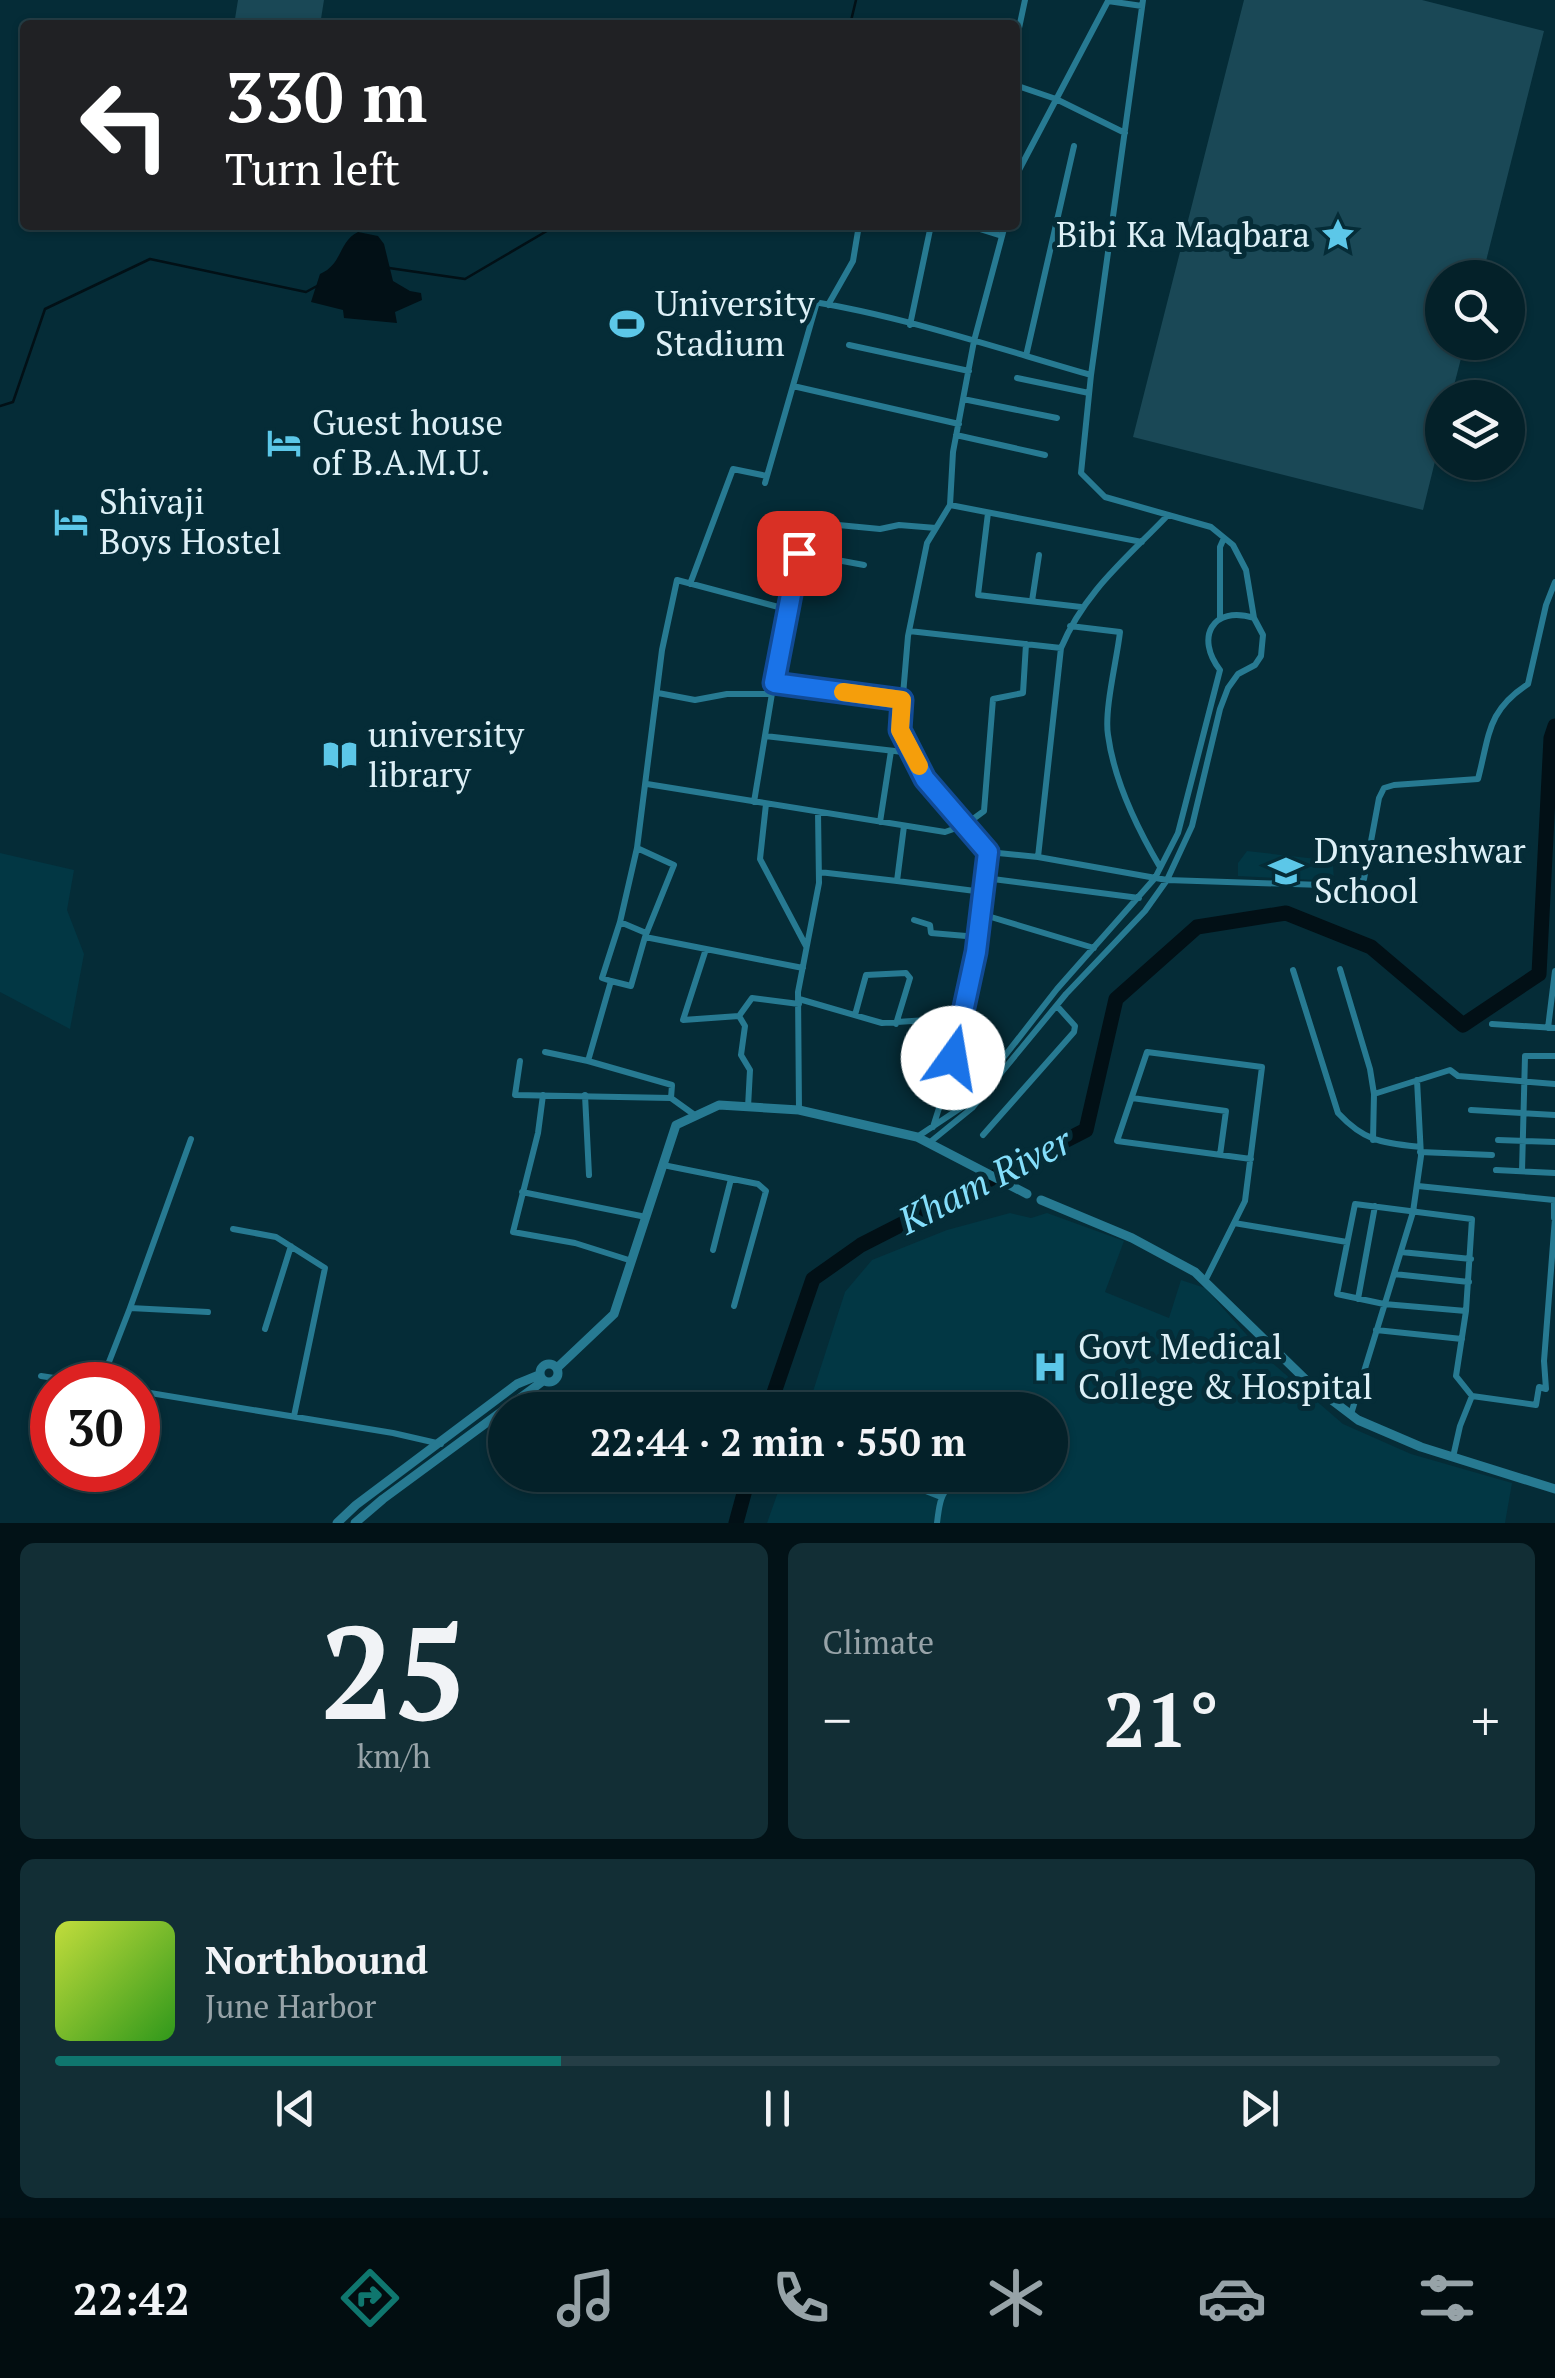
<!DOCTYPE html>
<meta charset="utf-8">
<style>
body{margin:0;font-family:"PT Serif",serif;background:#122e35;color:#f1f3f6;height:100vh;display:flex;flex-direction:column;font-size:38px;white-space:nowrap}
*{box-sizing:border-box;margin:0}
p{font-size:32px;color:#97a3a8}
.icon{flex:none;width:55px;height:55px;fill:none;stroke:currentColor;stroke-width:2;stroke-linecap:round;stroke-linejoin:round}
.map{position:relative;height:1523px;overflow:hidden}
.panel{display:flex;flex-direction:column;gap:20px;padding:20px;background:#021217;flex:1}
.panel>*{flex:none}
.guide{position:absolute;left:20px;top:20px;width:1000px;height:210px;border-radius:10px;box-shadow:0 2px 8px #0004,0 0 0 2px #253e46;background:#202124;color:#fff;overflow:hidden}
.tools{position:absolute;left:1425px;top:260px;display:grid;gap:20px}
.tools a{display:grid;place-items:center;width:100px;height:100px;border-radius:50%;background:#042129;box-shadow:0 2px 8px #0004,0 0 0 2px #253e46;font-size:50px}
.speed{position:absolute;left:30px;top:1362px;display:flex;gap:20px;font-size:50px;font-weight:700;text-align:center}
.speed>*{display:grid;place-content:center;width:130px;height:130px;border-radius:50%;background:#042129;box-shadow:0 2px 8px #0004,0 0 0 2px #253e46;line-height:1}
.speed .limit{border:15px solid #d22;background:#fff;color:#111}
.pin{position:absolute;display:grid;place-items:center;width:85px;height:85px;color:#fff;margin:-42px;border-radius:20px;box-shadow:0 5px 15px #0006}
.me{position:absolute;width:110px;margin:-55px;rotate:13deg;stroke-linejoin:round;filter:drop-shadow(0 0 8px #0008)}
.turn{display:flex;align-items:center;gap:35px;height:210px;padding:0 40px;font-size:45px}
.turn .icon{width:130px;height:130px;stroke-width:2.5}
.turn b{display:block;font-size:70px;line-height:85px}
.big{font-size:75px;font-weight:700;line-height:1.1}
.panel .card{flex:1;display:flex;flex-direction:column;justify-content:center;gap:15px;min-width:0;padding:0 35px;border-radius:15px;background:#122e35}
.panel .dial{align-items:center;gap:0}
.dial b{font-size:130px;line-height:1}
.song{display:flex;align-items:center;gap:30px}
.cover{width:120px;height:120px;border-radius:15px;background:linear-gradient(135deg,hsl(70 70% 55%),hsl(110 70% 35%))}
.played{height:10px;border-radius:5px;background:linear-gradient(90deg,#0f766e 35%,#253e46 35%)}
.keys{display:flex;justify-content:space-around;direction:ltr}
.heat{display:flex;justify-content:space-between;align-items:center;font-size:55px;direction:ltr}
.panel .tiles{flex:1;display:grid;gap:20px;grid-template-columns:1fr 1fr}
.card:last-child{grid-column:span 2}
.trip{position:absolute;left:488px;top:1392px;width:580px;height:100px;border-radius:50px;background:#042129;box-shadow:0 2px 8px #0004,0 0 0 2px #253e46;font-weight:700;line-height:100px;text-align:center}
.dock{display:flex;height:160px;justify-content:space-around;align-items:center;background:#020d10;color:#97a3a8}
.dock .icon{width:70px;height:70px}
.dock .active{color:#0f766e}
.dock b{font-size:45px;color:#f1f3f6}
.map>svg:first-child{display:block}
.built{fill:#023744}
.green{fill:#1a4856}
.water{fill:#021016}
.lines{fill:none;stroke-linecap:round;stroke-linejoin:round}
.stream{stroke:#021016;stroke-width:2.5}
.river{stroke:#021016;stroke-width:15}
.minor{stroke:#277a92;stroke-width:6}
.tertiary{stroke:#277a92;stroke-width:9}
.route-casing{stroke:#114b97;stroke-width:25}
.route{stroke:#1a73e8;stroke-width:18}
.slow{stroke:#f59e0b;stroke-width:18}
.labels{text-anchor:middle;stroke-width:10;stroke-linejoin:round;paint-order:stroke}
.poi-label{font-size:35px;fill:#ddf0f7;stroke:#052c37;text-anchor:start}
.water-label{font-size:38px;font-style:italic;fill:#84defb;stroke:#052c37}
</style>
<div class="map">
<svg width="1555" height="1523" viewBox="0 0 1555 1523">
<rect width="100%" height="100%" fill="#052c37"/>
<!-- built -->
<path class="built" d="M1247,851L1317,859L1333,865L1334,881L1238,876V863Z
M0,853L74,870L67,910L84,954L70,1029L0,992Z
M1010,1213L1031,1218L1047,1213L1124,1241L1105,1292L1169,1318L1181,1280L1205,1288L1270,1361L1343,1424L1411,1454L1512,1483L1505,1523H767L784,1475H1050V1410H807L845,1292L872,1260L947,1230Z"/>
<!-- green -->
<path class="green" d="M238,0H324L320,25H234Z
M1244,0H1422L1544,31L1482,277L1442,278V342L1465,343L1451,397L1442,398V433L1423,510L1133,437Z"/>
<!-- water -->
<path class="water" d="M358,232L378,236L384,244L393,281L410,291L421,293L422,300L395,312L397,323L344,318L343,310L311,302L320,274C343,264 338,242 358,232Z"/>
<g class="lines">
<!-- stream -->
<path class="stream" d="M850,25L856,0
M389,268L465,279L557,225
M0,406L13,402L45,309L150,259L306,292L317,286"/>
<!-- river -->
<path class="river" d="M768,1410L813,1279L861,1245L1086,1130L1116,999L1197,927L1286,913L1371,947L1463,1025L1539,974L1551,738L1555,726
M736,1523L749,1475"/>
<!-- minor -->
<path class="minor" d="M1015,47L1025,0
M1015,85L1056,99L1125,133
M1015,187L1019,170L1108,1L1142,6
M967,225L1002,236
M787,298C888,311 993,347 1091,375
M828,305L853,261L859,225
M910,325L931,225
M849,345L969,371
M1026,356L1074,146
M1017,378L1089,393
M793,386L959,424
M963,399L1057,418
M956,435L1045,455
M765,483L817,302
M950,505L1142,542
M988,513L978,595L1081,607
M799,553L864,565
M690,584L733,469L767,476
M1032,601L1039,555
M1220,619V547L1224,538
M1070,626L1120,632C1117,659 1104,710 1108,735C1114,780 1137,828 1160,867
M909,631L1061,648
M774,683L902,700
M658,693L695,700L727,694H772
M765,736L912,753
M647,784L945,832L965,825L984,811L993,699L1023,693L1026,644
M754,802L786,609L807,522L880,529L899,525L936,528
M766,804L760,859L806,946
M880,822L891,751
M904,826L897,881L983,892
M637,848L674,865L645,937L631,986L611,981L588,1061L672,1085L671,1098L696,1116
M988,852L1038,857L1167,880L1352,886L1364,879L1379,798L1384,788L1394,785L1478,779C1490,733 1487,711 1528,684L1546,605L1555,582
M1038,857L1061,648C1085,591 1126,559 1168,515
M819,872L897,881
M985,878L1139,898
M981,914L1094,948
M914,920L930,925L931,933L978,937
M620,922L637,848L662,650L677,580L786,609
M645,937L803,968
M706,949L683,1020L739,1016
M1340,969L1370,1069L1374,1094L1373,1140
M1293,970L1338,1113C1365,1142 1383,1143 1420,1147
M611,981L602,978L620,922L646,933
M799,999L882,1023L927,1020L960,1027
M855,1015L866,975L906,973L910,978L896,1024
M1492,1024L1555,1028
M1548,1028L1555,971
M545,1052L588,1061
M520,1061L515,1095L671,1098
M1374,1094L1450,1070L1458,1076L1555,1084
M543,1095L538,1133L513,1232L575,1243L632,1261
M585,1095L589,1175
M1132,1098L1226,1111L1220,1155
M748,1107L750,1070L741,1055L745,1026L739,1016L752,998L799,1004
M799,1110L798,992L819,883L818,812
M1471,1110L1555,1115
M933,1127C963,1038 977,945 988,852L925,779L900,730L908,636L927,543L950,505L953,452L974,341L1005,225
M983,1135L1074,1032L1075,1026L1057,1006
M917,1137L968,1103L1057,989L1155,878L1178,833L1220,670C1195,638 1212,605 1254,618
M1498,1140L1555,1142
M929,1143L972,1108L1066,994L1145,911L1167,880L1192,826L1220,709L1228,688L1238,674L1255,665L1261,656L1263,635L1254,618L1246,570L1233,545L1211,527L1105,497L1081,473L1091,375L1143,0
M1420,1152L1492,1155
M663,1165L758,1184L766,1191L734,1306
M1496,1170L1555,1173
M1522,1171L1525,1056H1555
M1418,1186L1554,1200V1218
M522,1192L646,1217
M1234,1223L1347,1242
M233,1229L276,1237L325,1268L294,1416
M713,1250L731,1179
M1401,1252L1471,1259
M1394,1274L1469,1282
M1205,1281L1245,1201L1262,1067L1147,1052L1117,1141L1251,1159
M1358,1299L1375,1206
M130,1308L191,1139
M1466,1311L1384,1304L1337,1294L1355,1204L1472,1219L1466,1311L1456,1376L1472,1396
M265,1329L291,1246
M1376,1330L1462,1339
M41,1376L100,1385L130,1308L208,1312
M138,1391L393,1433L441,1444
M1351,1414L1413,1212L1421,1156L1417,1080
M1453,1457L1460,1426L1472,1396L1536,1405L1539,1387L1546,1389L1544,1361L1555,1218
M885,1475L941,1497
M869,1483L874,1475
M937,1523C941,1489 944,1484 978,1478"/>
<!-- tertiary -->
<path class="tertiary" d="M1041,1200L1132,1238L1195,1272L1308,1382L1358,1420L1421,1447L1555,1489
M540 1373a9 9 0 1 1 18 0a9 9 0 1 1-18 0Z
M557,1368L614,1314L676,1125L719,1105L799,1110L917,1137L1027,1194
M337,1523L356,1505L517,1384L539,1375
M355,1523L383,1499L543,1381"/>
</g>
<g class="lines">
<!-- route casing -->
<g class="route-casing">
<path id="route" d="M799,553L774,683L902,700L900,730L925,779L988,852L976,952L953,1058"/>
</g>
<!-- route -->
<use href="#route" class="route"/>
<!-- slow -->
<path class="slow" d="M843,692L902,700L900,730L919,766"/>
</g>
<!-- icons -->
<defs>
<g id="sight-bare" transform="scale(2.7)"><path d="M0-6L1.8-2.2L6-1.7L2.9 1.2L3.7 5.4L0 3.3L-3.7 5.4L-2.9 1.2L-6-1.7L-1.8-2.2Z" fill="#5cc7e8" stroke="#052c37" stroke-width="2.5" paint-order="stroke"/></g>
<g id="stadium-bare" transform="scale(2.7)"><path d="M0-5a6.5 5 0 1 0 0 10a6.5 5 0 1 0 0-10ZM-3.5-1.8h7v3.6h-7Z" fill="#5cc7e8" stroke="#052c37" stroke-width="2.5" paint-order="stroke"/></g>
<g id="hotel-bare" transform="scale(2.7)"><path d="M-6-4.5h1.5V1H6V5H4.5V3h-9V5H-6ZM-4 0a1.8 1.8 0 1 1 3.6 0ZM.5 0V-2.5h3Q6-2.5 6 0Z" fill="#5cc7e8" stroke="#052c37" stroke-width="2.5" paint-order="stroke"/></g>
<g id="library-bare" transform="scale(2.7)"><path d="M-6-4Q-3-5.5-.7-3.5V5Q-3 3-6 4ZM6-4Q3-5.5 .7-3.5V5Q3 3 6 4Z" fill="#5cc7e8" stroke="#052c37" stroke-width="2.5" paint-order="stroke"/></g>
<g id="school-bare" transform="scale(2.7)"><path d="M0-5L7-2L0 1L-7-2ZM-4 1L0 2.5L4 1V4Q0 6-4 4Z" fill="#5cc7e8" stroke="#052c37" stroke-width="2.5" paint-order="stroke"/></g>
<g id="hospital-bare" transform="scale(2.7)"><path d="M-5-5h3v3.5h4V-5h3V5h-3V1.5h-4V5h-3Z" fill="#5cc7e8" stroke="#052c37" stroke-width="2.5" paint-order="stroke"/></g>
</defs>
<g fill-rule="evenodd">
<use href="#sight-bare" x="1338" y="235"/>
<use href="#stadium-bare" x="627" y="324"/>
<use href="#hotel-bare" x="284" y="443"/>
<use href="#hotel-bare" x="71" y="522"/>
<use href="#library-bare" x="340" y="755"/>
<use href="#school-bare" x="1286" y="871"/>
<use href="#hospital-bare" x="1050" y="1367"/>
</g>
<g class="labels">
<!-- poi labels -->
<g class="poi-label">
<text x="1310" y="247" text-anchor="end">Bibi Ka Maqbara</text>
<text x="655" y="316">University<tspan x="655" dy="40">Stadium</tspan></text>
<text x="312" y="435">Guest house<tspan x="312" dy="40">of B.A.M.U.</tspan></text>
<text x="99" y="514">Shivaji<tspan x="99" dy="40">Boys Hostel</tspan></text>
<text x="368" y="747">university<tspan x="368" dy="40">library</tspan></text>
<text x="1314" y="863">Dnyaneshwar<tspan x="1314" dy="40">School</tspan></text>
<text x="1078" y="1359">Govt Medical<tspan x="1078" dy="40">College &amp; Hospital</tspan></text>
</g>
<!-- water labels -->
<g class="water-label">
<text transform="translate(985 1181) rotate(-27)" y="13">Kham River</text>
</g>
</g>
</svg>
<div class="tools">
<a><svg class="icon" aria-label="search" viewBox="0 0 24 24"><circle cx="10" cy="10" r="6"/><path d="M15 15l6 6"/></svg></a>
<a><svg class="icon" aria-label="layers" viewBox="0 0 24 24"><path d="M12 4l9 5-9 5-9-5zM3 14l9 5 9-5"/></svg></a>
</div>
<div class="speed"><div class="limit">30</div></div>
<div class="pin" style="left:799px;top:553px;background:#d93025"><svg class="icon" aria-label="arrive" viewBox="0 0 24 24"><path d="M6 21V4h12l-3 4 3 4H6"/></svg></div>
<svg class="me" style="left:953px;top:1058px" viewBox="-20 -20 40 40"><circle r="19" fill="#fff"/><path d="M0-13L10 11 0 6-10 11z" fill="#1a73e8"/></svg>
<div class="trip">22:44 · 2 min · 550 m</div>
<div class="guide">
<div class="turn"><svg class="icon" aria-label="left" viewBox="0 0 24 24"><path d="M17 20v-9H6M10 6l-5 5 5 5"/></svg><div><b>330 m</b>Turn left</div></div>
</div>
</div>
<section class="panel">
<div class="tiles">
<div class="card dial"><b>25</b><p>km/h</p></div>
<div class="card"><p>Climate</p>
<div class="heat"><a>−</a><b class="big">21°</b><a>+</a></div>
</div>
<div class="card">
<div class="song"><i class="cover"></i><div><b>Northbound</b><p>June Harbor</p></div></div>
<div class="played"></div>
<div class="keys"><svg class="icon" aria-label="previous" viewBox="0 0 24 24"><path d="M18 5L8 12l10 7zM5 5v14"/></svg><svg class="icon" aria-label="pause" viewBox="0 0 24 24"><path d="M8 5v14M16 5v14"/></svg><svg class="icon" aria-label="next" viewBox="0 0 24 24"><path d="M6 5l10 7-10 7zM19 5v14"/></svg></div>
</div>
</div>
</section>
<nav class="dock">
<b>22:42</b>
<svg class="icon active" aria-label="directions" viewBox="0 0 24 24"><path d="M12 3l9 9-9 9-9-9zM9 14v-3h6M13 9l2 2-2 2"/></svg>
<svg class="icon" aria-label="music" viewBox="0 0 24 24"><path d="M9 18V5l10-2v13"/><circle cx="6" cy="18" r="3"/><circle cx="16" cy="16" r="3"/></svg>
<svg class="icon" aria-label="phone" viewBox="0 0 24 24"><path d="M5 4h4l2 5-3 2q2 4 5 5l2-3 5 2v4C11 20 4 13 5 4z"/></svg>
<svg class="icon" aria-label="climate" viewBox="0 0 24 24"><path d="M12 3v18M4 7l16 10M4 17L20 7"/></svg>
<svg class="icon" aria-label="car" viewBox="0 0 24 24"><path d="M5 17H2v-5l4-1 3-4h7l3 4 3 1v5h-3M9 17h6M6 11h13"/><circle cx="7" cy="17" r="2"/><circle cx="17" cy="17" r="2"/></svg>
<svg class="icon" aria-label="filters" viewBox="0 0 24 24"><path d="M4 7h16M4 17h16"/><circle cx="9" cy="7" r="2"/><circle cx="15" cy="17" r="2"/></svg>
</nav>
